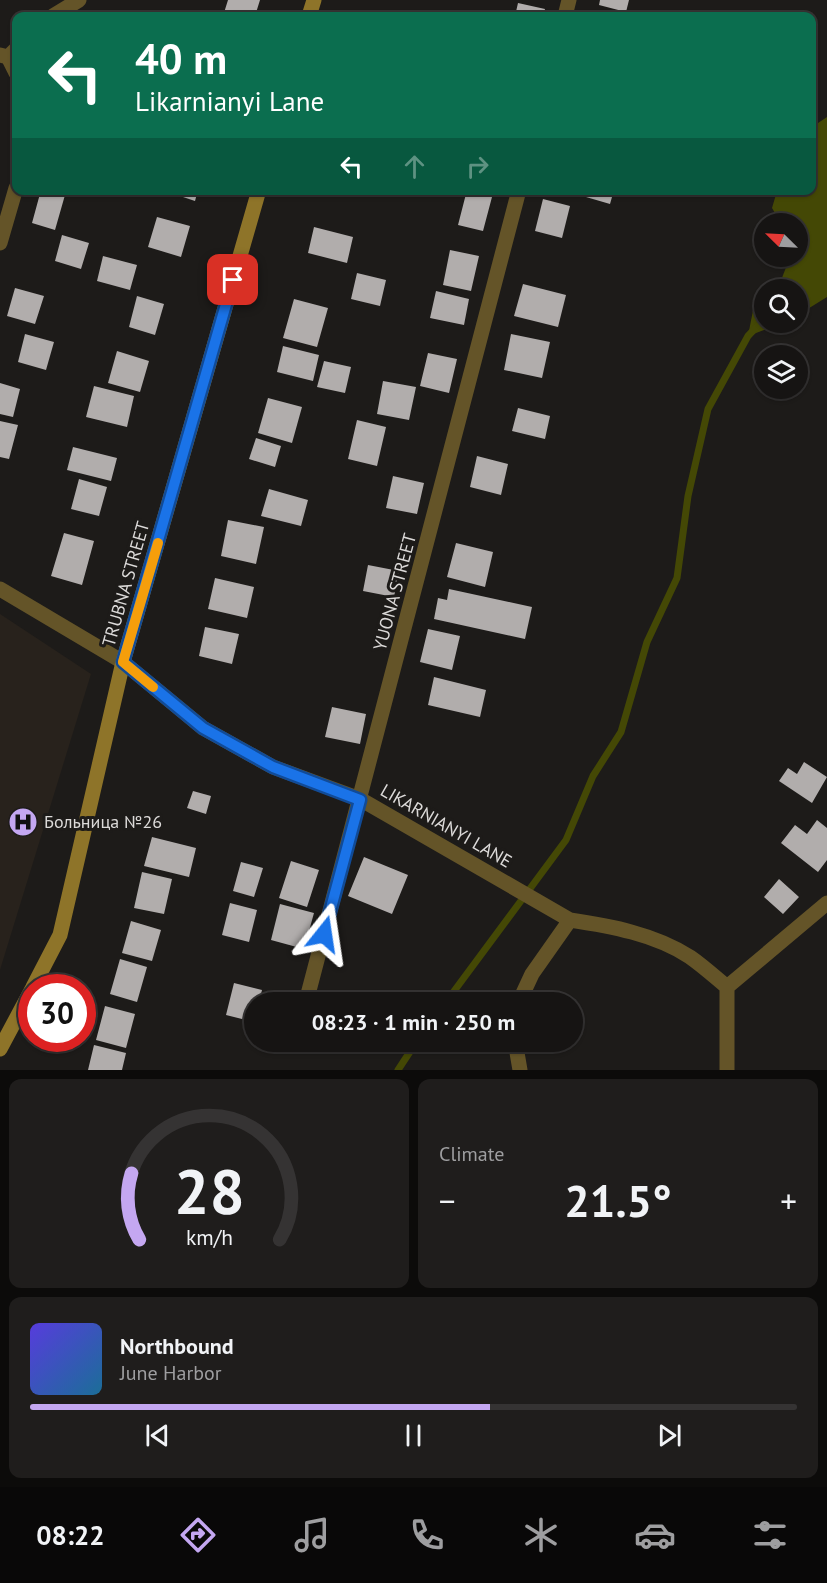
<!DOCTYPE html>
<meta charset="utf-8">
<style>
body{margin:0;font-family:"PT Sans",sans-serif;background:#1f1d1c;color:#f1f3f6;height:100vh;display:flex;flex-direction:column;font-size:22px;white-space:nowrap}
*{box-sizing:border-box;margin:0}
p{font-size:20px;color:#9e9ea0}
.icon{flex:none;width:33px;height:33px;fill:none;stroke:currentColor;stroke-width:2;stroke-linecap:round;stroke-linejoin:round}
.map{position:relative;height:1070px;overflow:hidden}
.drawer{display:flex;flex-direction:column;gap:9px;padding:9px;background:#0c0b0a;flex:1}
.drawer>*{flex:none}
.guide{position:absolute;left:12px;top:12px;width:804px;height:183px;border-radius:12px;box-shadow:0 2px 4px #0004,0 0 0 2px #353333;background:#0b6e4f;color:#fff;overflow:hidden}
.needle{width:39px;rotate:294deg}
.tools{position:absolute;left:754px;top:213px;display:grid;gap:12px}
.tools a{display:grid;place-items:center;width:54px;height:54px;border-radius:50%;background:#161413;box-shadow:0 2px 4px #0004,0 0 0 2px #353333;font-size:30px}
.speed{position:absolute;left:18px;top:974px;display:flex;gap:12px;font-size:30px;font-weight:700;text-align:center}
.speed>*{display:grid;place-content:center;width:78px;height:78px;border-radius:50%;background:#161413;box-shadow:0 2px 4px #0004,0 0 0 2px #353333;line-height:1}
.speed .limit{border:9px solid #d22;background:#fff;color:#111}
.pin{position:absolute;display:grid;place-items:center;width:51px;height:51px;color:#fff;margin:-26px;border-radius:12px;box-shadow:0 3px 9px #0006}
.me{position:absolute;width:66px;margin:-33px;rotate:15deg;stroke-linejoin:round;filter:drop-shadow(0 0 4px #0008)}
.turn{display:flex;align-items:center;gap:21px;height:126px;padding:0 24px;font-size:27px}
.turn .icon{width:78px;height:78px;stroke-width:2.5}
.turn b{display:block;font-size:42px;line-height:51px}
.lanes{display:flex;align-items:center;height:57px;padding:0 24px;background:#0003;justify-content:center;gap:30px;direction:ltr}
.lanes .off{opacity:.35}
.big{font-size:45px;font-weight:600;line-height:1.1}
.drawer .card{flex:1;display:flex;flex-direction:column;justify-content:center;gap:9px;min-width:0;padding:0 21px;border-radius:12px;background:#1f1d1c}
.drawer .dial{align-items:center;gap:0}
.dial svg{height:156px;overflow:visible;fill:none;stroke:#353333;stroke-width:7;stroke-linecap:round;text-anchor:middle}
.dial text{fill:#f1f3f6;stroke:none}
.song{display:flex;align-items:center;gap:18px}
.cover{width:72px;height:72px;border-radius:9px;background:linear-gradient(135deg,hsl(250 70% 55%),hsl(200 70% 35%))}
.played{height:6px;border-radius:3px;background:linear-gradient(90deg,#c4a7f1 60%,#353333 60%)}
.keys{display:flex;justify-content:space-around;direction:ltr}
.heat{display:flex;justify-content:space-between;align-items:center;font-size:33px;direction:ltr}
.drawer .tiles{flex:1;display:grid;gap:9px;grid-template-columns:1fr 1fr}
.card:last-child{grid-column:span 2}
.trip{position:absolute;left:244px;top:992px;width:339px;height:60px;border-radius:30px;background:#161413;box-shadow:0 2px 4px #0004,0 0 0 2px #353333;font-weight:600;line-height:60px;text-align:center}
.tabs{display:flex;height:96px;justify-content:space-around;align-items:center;background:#090808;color:#9e9ea0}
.tabs .icon{width:42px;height:42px}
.tabs .on{color:#c4a7f1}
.tabs b{font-size:27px;color:#f1f3f6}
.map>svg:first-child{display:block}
.built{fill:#28221c}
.water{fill:#444805}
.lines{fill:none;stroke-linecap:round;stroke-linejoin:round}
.stream{stroke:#444805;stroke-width:7}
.building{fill:#b1adac}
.street{stroke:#645428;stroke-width:15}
.secondary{stroke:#8e7429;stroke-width:15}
.route-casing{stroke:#114b97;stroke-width:15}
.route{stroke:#1a73e8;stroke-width:10}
.slow{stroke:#f59e0b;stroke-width:10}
.labels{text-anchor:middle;stroke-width:6;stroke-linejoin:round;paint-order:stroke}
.street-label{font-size:18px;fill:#dcdad9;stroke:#1d1b19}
.poi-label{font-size:18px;fill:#dcdad9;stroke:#1d1b19;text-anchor:start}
</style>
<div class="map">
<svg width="827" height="1070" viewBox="0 0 827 1070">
<rect width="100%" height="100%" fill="#1d1b19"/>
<!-- built -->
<path class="built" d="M0,614L91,674L0,970Z"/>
<!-- water -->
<path class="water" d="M827,117V297L798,315V290L767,289L780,283L790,257L798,256V224L781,223L772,208L777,191L812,190V127Z
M765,291V322L782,323L748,336L756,295Z"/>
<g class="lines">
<!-- stream -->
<path class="stream" d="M446,1002L566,840L593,776L621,732L647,642L677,578L688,496L708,409L748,336L765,318
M398,1070L417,1041"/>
</g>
<!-- building -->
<path class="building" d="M228,0H260L255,16H223Z
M600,0H629L626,12L599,5Z
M518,3L545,9L543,16H515Z
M41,190L65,195L55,230L32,223Z
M162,190H198L195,201Z
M467,190L492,197L483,231L458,225Z
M588,190H614L610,204L586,197Z
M543,199L570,206L562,238L535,231Z
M157,217L190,226L181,257L148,247Z
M314,227L353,237L347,263L308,253Z
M62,235L89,243L81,269L55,261Z
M450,250L479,256L471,291L443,285Z
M103,256L137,265L130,290L97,281Z
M357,273L386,280L380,306L351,299Z
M523,284L566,295L558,327L514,316Z
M15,288L44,296L35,324L7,316Z
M436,291L469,299L464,325L430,318Z
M137,296L164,304L155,335L129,327Z
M294,299L328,308L317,347L283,338Z
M25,334L54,342L46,370L18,362Z
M511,334L550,342L542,378L504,370Z
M283,346L319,355L313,381L277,372Z
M117,351L149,361L140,392L108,383Z
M428,353L457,359L449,393L420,386Z
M324,361L351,367L345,393L317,387Z
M383,381L416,387L409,420L377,414Z
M0,383L20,389L13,417L0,414Z
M94,386L134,396L127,427L86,417Z
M268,398L302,407L292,443L258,433Z
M518,408L550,416L545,439L512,431Z
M357,420L386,427L377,466L348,459Z
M0,421L18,425L9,459L0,457Z
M256,438L281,446L275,467L249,459Z
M73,447L117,458L111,481L67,470Z
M477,456L508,464L501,495L470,487Z
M393,476L424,483L417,514L386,508Z
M79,479L107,487L99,516L71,509Z
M269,489L308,500L301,526L261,516Z
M228,520L264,527L256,564L221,556Z
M64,533L94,541L82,585L51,576Z
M456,543L493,552L485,587L447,577Z
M368,565L399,571L394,597L363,591Z
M215,578L254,587L247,618L208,609Z
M449,589L532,607L525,639L434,619L438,598L447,600Z
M205,627L239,634L232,664L199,656Z
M428,629L460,636L452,670L420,662Z
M434,677L486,690L480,717L428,705Z
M332,707L366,714L360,744L325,737Z
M804,762L827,777L812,803L779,781L788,768L797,774Z
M193,791L211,796L206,814L187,808Z
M817,820L827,828V860L818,872L781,843L795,825L807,834Z
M152,837L196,848L189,877L144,866Z
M364,857L408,875L392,914L348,896Z
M291,861L319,870L307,907L279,898Z
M241,862L263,868L254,897L233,891Z
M142,872L172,879L164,914L134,908Z
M779,879L799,897L783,914L764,897Z
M230,903L257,910L249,942L222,935Z
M280,904L314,913L304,949L271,940Z
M131,921L161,930L152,961L122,953Z
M120,959L147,967L137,1002L110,994Z
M234,983L262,990L259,1002H255L254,1022L226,1015Z
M105,1006L135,1014L126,1048L96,1040Z
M94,1045L126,1053L122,1070H88Z"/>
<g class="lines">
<!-- street -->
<path class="street" d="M53,16L79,0
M565,16L569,0
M0,55L8,57L16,49
M8,57L16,73
M0,243L16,188
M0,589L123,662L203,728L273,767L360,799L570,920C610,926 655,934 690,957C703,966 715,977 727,987
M727,987L827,903
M727,987V1070
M306,1002L519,190
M519,1002L532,974L570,920
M515,1041L520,1070"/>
<!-- secondary -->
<path class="secondary" d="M309,16L314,0
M33,987L60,935L123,662L259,190
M0,1049L32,989"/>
</g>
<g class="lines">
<!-- route casing -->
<g class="route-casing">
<path id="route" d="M233,280L123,662L203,728L273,767L360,800L324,934"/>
</g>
<!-- route -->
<use href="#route" class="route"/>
<!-- slow -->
<path class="slow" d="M153,687L123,662L158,543"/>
</g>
<!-- icons -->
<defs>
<g id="hospital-disc" transform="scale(1.5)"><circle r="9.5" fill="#c4a7f1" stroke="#1d1b19"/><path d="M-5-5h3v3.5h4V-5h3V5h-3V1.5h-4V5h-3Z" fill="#111"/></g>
</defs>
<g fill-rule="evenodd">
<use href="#hospital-disc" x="23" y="822"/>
</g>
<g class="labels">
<!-- street labels -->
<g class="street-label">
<text transform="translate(126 584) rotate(-74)" y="6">TRUBNA STREET</text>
<text transform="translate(395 592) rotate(-75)" y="6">YUONA STREET</text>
<text transform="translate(446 826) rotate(30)" y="6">LIKARNIANYI LANE</text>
</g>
<!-- poi labels -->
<g class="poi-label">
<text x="44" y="828">Больница №26</text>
</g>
</g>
</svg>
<div class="tools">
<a><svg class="needle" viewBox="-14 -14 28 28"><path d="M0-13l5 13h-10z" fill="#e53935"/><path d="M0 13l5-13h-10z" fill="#9e9ea0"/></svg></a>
<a><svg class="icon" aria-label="search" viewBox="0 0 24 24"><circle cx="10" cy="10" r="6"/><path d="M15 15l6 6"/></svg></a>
<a><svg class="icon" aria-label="layers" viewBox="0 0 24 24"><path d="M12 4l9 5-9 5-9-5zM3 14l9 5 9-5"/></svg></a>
</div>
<div class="speed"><div class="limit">30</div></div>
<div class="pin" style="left:233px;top:280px;background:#d93025"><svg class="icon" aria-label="arrive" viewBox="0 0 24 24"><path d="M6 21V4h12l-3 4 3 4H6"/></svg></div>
<svg class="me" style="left:324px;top:934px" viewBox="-20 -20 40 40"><path d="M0-17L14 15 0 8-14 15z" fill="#1a73e8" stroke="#fff" stroke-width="4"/></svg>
<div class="trip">08:23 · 1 min · 250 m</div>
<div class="guide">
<div class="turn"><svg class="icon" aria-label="left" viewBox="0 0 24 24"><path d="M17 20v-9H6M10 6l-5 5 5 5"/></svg><div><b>40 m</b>Likarnianyi Lane</div></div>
<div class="lanes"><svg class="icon" aria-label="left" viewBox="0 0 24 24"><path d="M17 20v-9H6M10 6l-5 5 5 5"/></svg><svg class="icon off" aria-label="ahead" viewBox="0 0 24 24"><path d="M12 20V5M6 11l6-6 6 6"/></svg><svg class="icon off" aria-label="right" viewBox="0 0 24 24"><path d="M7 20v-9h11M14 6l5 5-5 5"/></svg></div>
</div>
</div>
<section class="drawer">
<div class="tiles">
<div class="card dial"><svg viewBox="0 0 100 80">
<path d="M14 69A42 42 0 1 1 86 69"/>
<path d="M14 69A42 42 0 0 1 10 35" stroke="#c4a7f1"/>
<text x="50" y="56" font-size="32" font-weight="700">28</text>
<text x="50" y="72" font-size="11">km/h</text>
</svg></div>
<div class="card"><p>Climate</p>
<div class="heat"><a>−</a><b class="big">21.5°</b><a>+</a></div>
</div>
<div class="card">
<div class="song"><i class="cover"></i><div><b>Northbound</b><p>June Harbor</p></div></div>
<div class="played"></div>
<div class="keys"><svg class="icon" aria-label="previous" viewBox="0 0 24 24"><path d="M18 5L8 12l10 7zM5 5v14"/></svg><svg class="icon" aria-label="pause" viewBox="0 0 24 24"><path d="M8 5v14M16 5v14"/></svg><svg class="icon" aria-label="next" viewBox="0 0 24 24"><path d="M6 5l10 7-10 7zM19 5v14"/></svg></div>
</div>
</div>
</section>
<nav class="tabs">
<b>08:22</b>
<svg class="icon on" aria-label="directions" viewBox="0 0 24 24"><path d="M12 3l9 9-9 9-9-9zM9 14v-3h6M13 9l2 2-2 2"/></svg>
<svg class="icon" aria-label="music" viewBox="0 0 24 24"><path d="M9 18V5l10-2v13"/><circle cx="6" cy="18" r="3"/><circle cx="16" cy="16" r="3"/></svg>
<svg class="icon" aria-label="phone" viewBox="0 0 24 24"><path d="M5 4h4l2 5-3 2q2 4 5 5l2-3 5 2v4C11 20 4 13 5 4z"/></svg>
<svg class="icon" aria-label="climate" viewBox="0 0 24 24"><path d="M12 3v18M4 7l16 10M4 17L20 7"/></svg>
<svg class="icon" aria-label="car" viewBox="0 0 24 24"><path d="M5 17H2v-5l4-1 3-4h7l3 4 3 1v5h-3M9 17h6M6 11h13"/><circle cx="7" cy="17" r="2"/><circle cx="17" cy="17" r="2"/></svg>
<svg class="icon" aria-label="filters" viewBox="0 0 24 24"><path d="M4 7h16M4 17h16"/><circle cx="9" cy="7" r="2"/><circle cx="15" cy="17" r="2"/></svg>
</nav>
